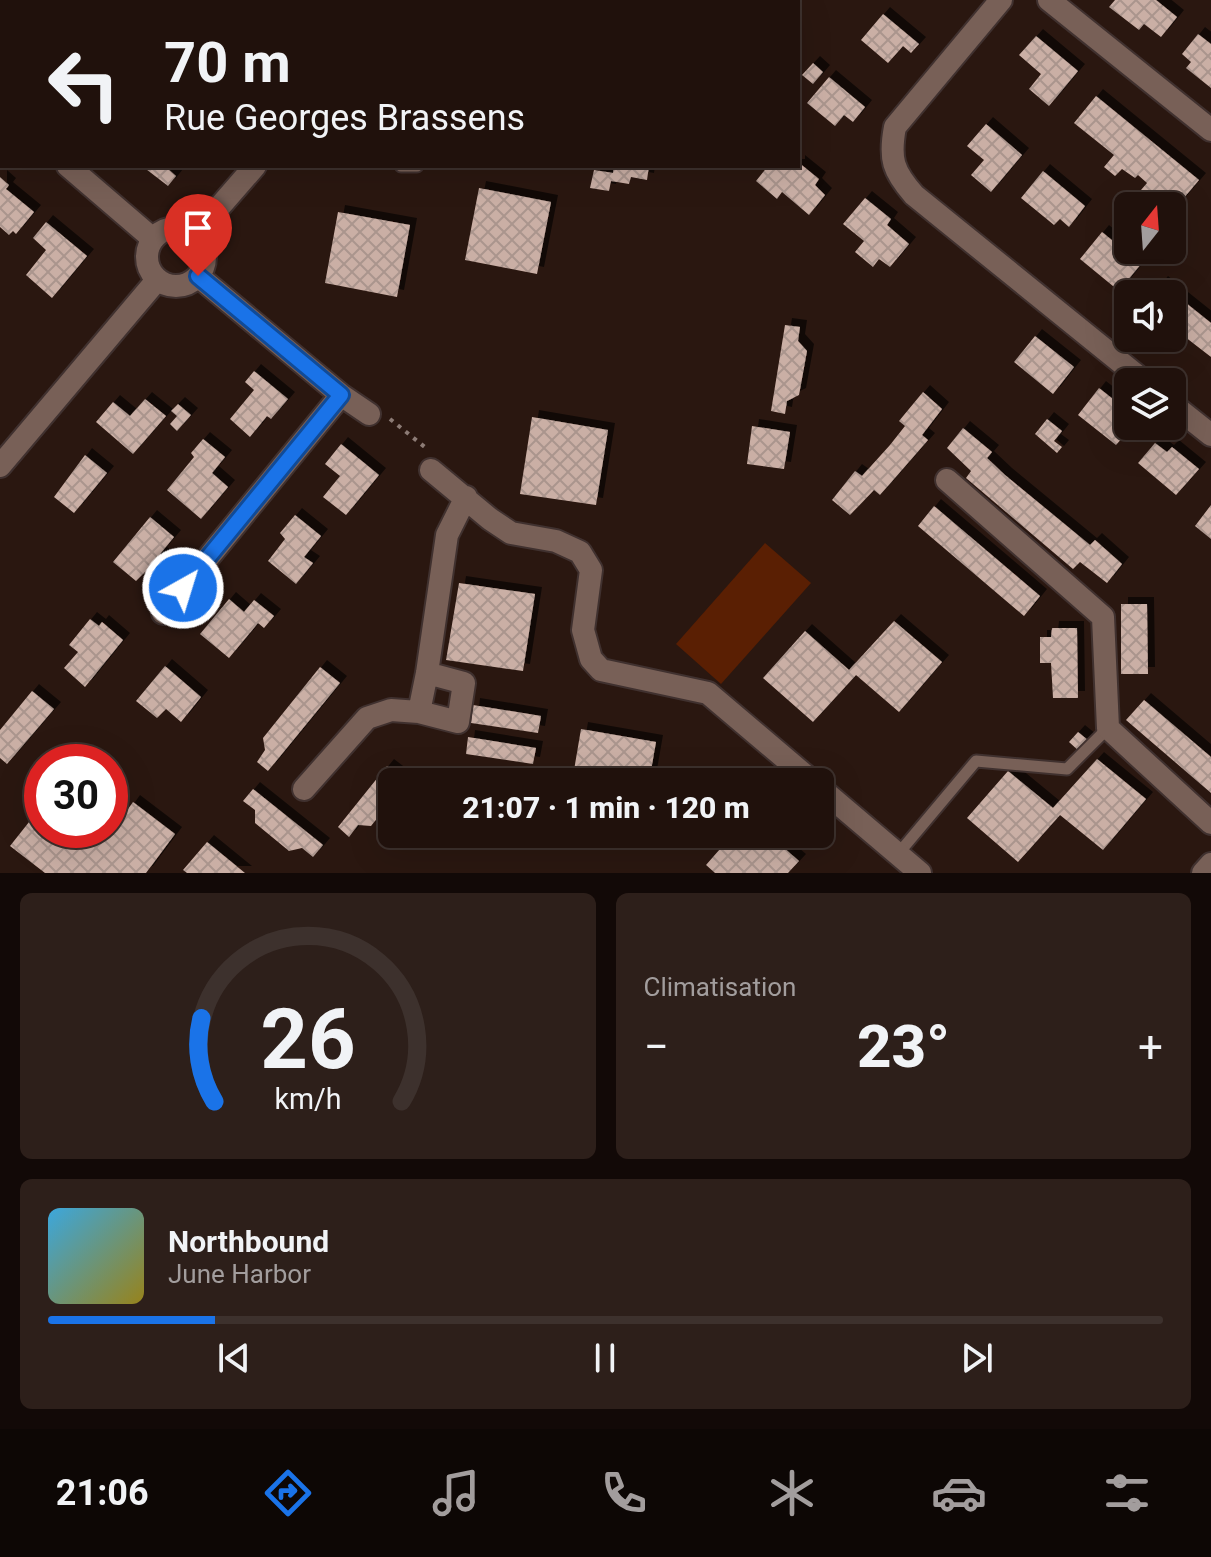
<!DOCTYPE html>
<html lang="fr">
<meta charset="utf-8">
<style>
body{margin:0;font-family:Roboto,sans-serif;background:#2d1f1a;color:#f1f3f6;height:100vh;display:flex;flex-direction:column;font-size:30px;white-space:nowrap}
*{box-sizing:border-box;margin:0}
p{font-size:26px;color:#a29d9d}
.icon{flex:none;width:44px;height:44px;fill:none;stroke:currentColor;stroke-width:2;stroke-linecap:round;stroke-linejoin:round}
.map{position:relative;height:873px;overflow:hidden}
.side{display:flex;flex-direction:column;gap:20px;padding:20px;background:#120907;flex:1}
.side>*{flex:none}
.guide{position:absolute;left:0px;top:0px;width:800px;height:168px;box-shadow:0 8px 32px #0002,0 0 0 2px #3d312d;background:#20110c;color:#f1f3f6;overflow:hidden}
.needle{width:52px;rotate:17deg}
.controls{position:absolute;left:1114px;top:192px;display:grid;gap:16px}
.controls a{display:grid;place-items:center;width:72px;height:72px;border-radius:12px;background:#20110c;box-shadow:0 8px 32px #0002,0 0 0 2px #3d312d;font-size:40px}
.speed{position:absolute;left:24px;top:744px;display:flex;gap:16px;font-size:40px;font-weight:700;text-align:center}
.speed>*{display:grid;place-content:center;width:104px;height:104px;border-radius:50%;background:#20110c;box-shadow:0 8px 32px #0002,0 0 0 2px #3d312d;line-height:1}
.speed .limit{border:12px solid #d22;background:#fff;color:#111}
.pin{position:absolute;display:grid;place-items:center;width:68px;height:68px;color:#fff;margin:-82px -34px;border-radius:50% 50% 50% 0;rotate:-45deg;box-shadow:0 0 8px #0007}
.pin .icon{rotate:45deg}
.me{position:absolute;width:88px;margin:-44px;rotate:39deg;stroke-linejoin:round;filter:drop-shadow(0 0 6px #0008)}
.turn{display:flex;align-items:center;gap:28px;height:168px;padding:0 32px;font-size:36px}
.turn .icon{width:104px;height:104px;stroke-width:2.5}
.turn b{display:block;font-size:56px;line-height:68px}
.big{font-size:60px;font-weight:800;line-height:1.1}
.side .widget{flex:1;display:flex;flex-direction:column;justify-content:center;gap:12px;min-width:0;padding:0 28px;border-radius:12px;background:#2d1f1a}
.side .dial{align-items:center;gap:0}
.dial svg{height:208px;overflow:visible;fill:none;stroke:#3d312d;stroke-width:7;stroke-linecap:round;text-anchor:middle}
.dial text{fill:#f1f3f6;stroke:none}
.song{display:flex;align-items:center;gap:24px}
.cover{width:96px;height:96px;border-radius:12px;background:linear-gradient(135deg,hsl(200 70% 55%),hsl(50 70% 35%))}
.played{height:8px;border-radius:4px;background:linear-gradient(90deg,#1a73e8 15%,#3d312d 15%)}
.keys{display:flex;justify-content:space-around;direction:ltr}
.heat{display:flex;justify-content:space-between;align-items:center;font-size:44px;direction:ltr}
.side .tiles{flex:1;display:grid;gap:20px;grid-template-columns:1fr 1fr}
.widget:last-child{grid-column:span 2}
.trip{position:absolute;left:378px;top:768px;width:456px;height:80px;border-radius:12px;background:#20110c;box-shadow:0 8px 32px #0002,0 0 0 2px #3d312d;font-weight:800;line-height:80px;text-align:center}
.menu{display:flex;height:128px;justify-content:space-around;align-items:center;background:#0d0705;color:#a29d9d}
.menu .icon{width:56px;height:56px}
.menu .active{color:#1a73e8}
.menu b{font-size:36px;color:#f1f3f6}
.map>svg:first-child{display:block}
.pitch{fill:#5a1f03}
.building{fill:url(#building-cross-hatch);filter:url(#shadow)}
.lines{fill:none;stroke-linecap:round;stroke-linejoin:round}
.service-casing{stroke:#40312f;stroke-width:15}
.minor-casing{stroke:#40312f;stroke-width:26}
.path{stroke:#8c7b75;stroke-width:4;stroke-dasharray:4 6;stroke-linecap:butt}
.service{stroke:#786057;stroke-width:11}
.minor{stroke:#786057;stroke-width:22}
.route-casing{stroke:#114b97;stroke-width:20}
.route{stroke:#1a73e8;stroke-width:14}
</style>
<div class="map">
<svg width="1211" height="873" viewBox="0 0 1211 873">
<defs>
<pattern id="building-cross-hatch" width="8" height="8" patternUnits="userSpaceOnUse" patternTransform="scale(2)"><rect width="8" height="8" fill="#caafa5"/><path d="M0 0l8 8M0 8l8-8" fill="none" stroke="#aa958d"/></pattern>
<filter id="shadow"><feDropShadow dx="7" dy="-7" stdDeviation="0" flood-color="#0009"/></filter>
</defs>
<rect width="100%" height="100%" fill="#2a1710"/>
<!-- pitch -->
<path class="pitch" d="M765,543L811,583L721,684L676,644Z"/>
<!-- building -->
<path class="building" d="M1115,0H1156L1177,17L1161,37L1144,24L1139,30L1109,7Z
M883,14L919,44L911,53L903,46L888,63L861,40Z
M1198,34L1211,44V88L1186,68L1191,62L1182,54Z
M1036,36L1078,71L1049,106L1029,89L1041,74L1019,55Z
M813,63L823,72L813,84L802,75Z
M829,77L865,107L853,122L844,115L835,126L807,103Z
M1096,96L1199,180L1177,206L1174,203L1172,206H1161L1141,190L1147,183L1138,175L1135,178L1122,169L1115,176L1104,167L1114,155L1074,123Z
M986,124L1022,155L991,192L971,175L984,160L967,146Z
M798,162L819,179L815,185L825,195L809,215L782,192L777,199L756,181L768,166H798Z
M142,166H170L168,169L176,176L168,186Z
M614,166H649L647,180L631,177L629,184L611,181L609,191L590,188L594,170L613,173Z
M1043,171L1085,206L1069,227L1060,219L1054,225L1021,198Z
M0,177L9,185L6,189L34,212L16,234L13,231L9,235L0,227Z
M479,188L551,202L537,274L465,260Z
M865,198L891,219L887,225L909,244L890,267L879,259L873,267L855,252L864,241L843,224Z
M338,212L410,225L397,297L325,283Z
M46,222L87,256L52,298L26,275L46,250L33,238Z
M1102,232L1141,264L1119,291L1080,259Z
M1161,283L1211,323V357L1176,330L1172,335V294H1152Z
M785,325L800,327L798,341L807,351L799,395L787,401L785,414L771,411Z
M1035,336L1074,367L1053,394L1014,362Z
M254,371L288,399L271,419L267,416L250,437L230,419L254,390L245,382Z
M1099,388L1128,411V426H1133L1116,445L1078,415Z
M923,392L942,409L922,435L928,440L880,495L874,490L850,515L832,500L855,471L862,476L890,445L905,426L899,421Z
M145,399L166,416L133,454L96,422L113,402L130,416Z
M178,404L191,415L177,431L170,424L177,416L171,411Z
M532,417L608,430L596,505L520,494Z
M1047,419L1062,431L1054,441L1062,447L1057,453L1035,434Z
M752,426L790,432L784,469L747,464Z
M963,428L992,452L987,458L1005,475L1090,545L1095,540L1122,564L1107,583L1080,562L1073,569L966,478L971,471L947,448Z
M203,439L225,457L212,473L228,487L201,519L167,490L194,457L191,453Z
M1155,443L1167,452L1172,447L1199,469L1176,495L1138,463Z
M341,444L379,475L346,515L323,497L340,476L325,464Z
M85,455L107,473L74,513L54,497Z
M1211,505V539L1195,526Z
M934,506L1040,596L1024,616L918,526Z
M295,515L321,536L304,557L313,563L296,584L268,561L285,539L280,533Z
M150,517L174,537L160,554L164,557L149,576L145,572L136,581L113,562Z
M459,583L535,594L523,671L446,660Z
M229,599L244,612L254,600L274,616L264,628L258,623L229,658L200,634Z
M1121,604H1147L1148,674H1121Z
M90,619L99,626L102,622L123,640L85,687L64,668L78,652L69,645Z
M894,621L942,662L899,712L856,675L813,722L763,678L805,631L849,670Z
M1052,628H1077L1078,698H1053L1051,663H1040V637H1051Z
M165,666L201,697L181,722L166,709L157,718L136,701Z
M320,667L340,683L268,771L257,762L265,750L263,738Z
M32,691L54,709L7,764L0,758V730Z
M1144,700L1211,757V793L1126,720Z
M473,705L541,716L538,733L471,723Z
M581,729L656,742L649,782H572Z
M1078,732L1089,741L1080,752L1069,742Z
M468,737L536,748L533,764L466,754Z
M1097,759L1146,799L1103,850L1060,815L1018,862L967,818L1008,771L1053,808Z
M387,766L408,782H392V800L371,826L358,825L349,837L338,827Z
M253,789L323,845L313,857L302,848L289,851L255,823V810L243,801Z
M133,802L175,834L146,873H45L10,846L33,817L42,816V830H113Z
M733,834H768L799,861L788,873H715L706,865Z
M207,842L245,873H187L183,870Z"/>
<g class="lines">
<!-- service casing -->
<g class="service-casing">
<path id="service" d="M601,2V0
M401,166H417
M898,854L976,761L1067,769L1108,728"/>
</g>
<!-- minor casing -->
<g class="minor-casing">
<path id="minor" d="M1001,0L895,127C889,159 893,171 914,195L1145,382
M1049,0L1211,130
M192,2L193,0
M392,2L394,0
M0,109L2,111
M68,166L153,239
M147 257a29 29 0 1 1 58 0a29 29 0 1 1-58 0Z
M195,235L255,166
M198,276L341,395L369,414
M1172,404L1211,435
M0,466L157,280
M431,470L490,519L511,533L556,541L580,552L591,570L583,630L591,659L601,670L708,693L813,782
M947,480L1103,617L1108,728L1211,823
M163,613L341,395
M419,712L458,722L464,683L427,673
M820,788L920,873
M304,789L367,718L391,710L419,712L427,673L447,535L466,497
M1203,873L1211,864"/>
</g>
<!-- path -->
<path class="path" d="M390,419L426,448"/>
<!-- service -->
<use href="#service" class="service"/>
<!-- minor -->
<use href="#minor" class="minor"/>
</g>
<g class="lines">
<!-- route casing -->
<g class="route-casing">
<path id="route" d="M183,588L341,395L198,276"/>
</g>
<!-- route -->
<use href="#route" class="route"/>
</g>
</svg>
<div class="controls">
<a><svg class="needle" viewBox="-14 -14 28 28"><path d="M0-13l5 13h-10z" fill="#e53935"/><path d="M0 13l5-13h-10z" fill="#a29d9d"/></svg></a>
<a><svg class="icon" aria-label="sound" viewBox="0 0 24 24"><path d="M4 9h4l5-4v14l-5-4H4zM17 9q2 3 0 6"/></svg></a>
<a><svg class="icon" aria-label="layers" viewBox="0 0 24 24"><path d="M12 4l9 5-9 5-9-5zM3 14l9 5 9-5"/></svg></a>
</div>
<div class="speed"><div class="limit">30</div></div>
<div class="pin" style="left:198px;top:276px;background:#d93025"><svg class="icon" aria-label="arrive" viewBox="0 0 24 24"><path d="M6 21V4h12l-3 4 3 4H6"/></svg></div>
<svg class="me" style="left:183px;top:588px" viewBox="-20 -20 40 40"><circle r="17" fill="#1a73e8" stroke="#fff" stroke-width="3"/><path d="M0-11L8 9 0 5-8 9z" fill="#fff"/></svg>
<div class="trip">21:07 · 1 min · 120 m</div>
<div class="guide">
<div class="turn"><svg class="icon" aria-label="left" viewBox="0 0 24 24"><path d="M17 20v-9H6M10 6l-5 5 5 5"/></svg><div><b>70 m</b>Rue Georges Brassens</div></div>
</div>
</div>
<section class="side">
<div class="tiles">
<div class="widget dial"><svg viewBox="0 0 100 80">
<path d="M14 69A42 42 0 1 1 86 69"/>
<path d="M14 69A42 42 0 0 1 9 37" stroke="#1a73e8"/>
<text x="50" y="56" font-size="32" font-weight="700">26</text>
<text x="50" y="72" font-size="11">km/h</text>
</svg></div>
<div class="widget"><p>Climatisation</p>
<div class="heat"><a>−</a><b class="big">23°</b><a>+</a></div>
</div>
<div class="widget">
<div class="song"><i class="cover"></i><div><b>Northbound</b><p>June Harbor</p></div></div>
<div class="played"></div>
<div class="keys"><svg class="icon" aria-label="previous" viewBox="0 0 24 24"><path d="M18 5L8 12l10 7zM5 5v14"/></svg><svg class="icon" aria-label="pause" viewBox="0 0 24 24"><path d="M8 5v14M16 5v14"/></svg><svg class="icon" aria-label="next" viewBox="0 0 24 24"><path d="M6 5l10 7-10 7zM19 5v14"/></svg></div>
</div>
</div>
</section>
<nav class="menu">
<b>21:06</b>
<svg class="icon active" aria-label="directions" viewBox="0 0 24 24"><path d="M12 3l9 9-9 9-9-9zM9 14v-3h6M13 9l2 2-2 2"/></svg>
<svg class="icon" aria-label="music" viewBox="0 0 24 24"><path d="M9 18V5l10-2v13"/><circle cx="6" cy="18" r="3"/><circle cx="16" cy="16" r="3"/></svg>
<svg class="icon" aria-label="phone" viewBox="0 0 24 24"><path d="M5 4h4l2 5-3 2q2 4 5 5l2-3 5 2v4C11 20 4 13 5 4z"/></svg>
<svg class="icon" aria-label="climate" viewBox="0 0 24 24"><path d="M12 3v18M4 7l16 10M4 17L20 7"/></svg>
<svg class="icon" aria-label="car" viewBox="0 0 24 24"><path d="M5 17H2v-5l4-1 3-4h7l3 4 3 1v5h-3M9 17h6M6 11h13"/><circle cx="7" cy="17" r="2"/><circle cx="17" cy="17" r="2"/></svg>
<svg class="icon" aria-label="filters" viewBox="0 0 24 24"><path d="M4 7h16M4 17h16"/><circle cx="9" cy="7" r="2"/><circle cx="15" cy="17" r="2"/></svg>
</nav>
